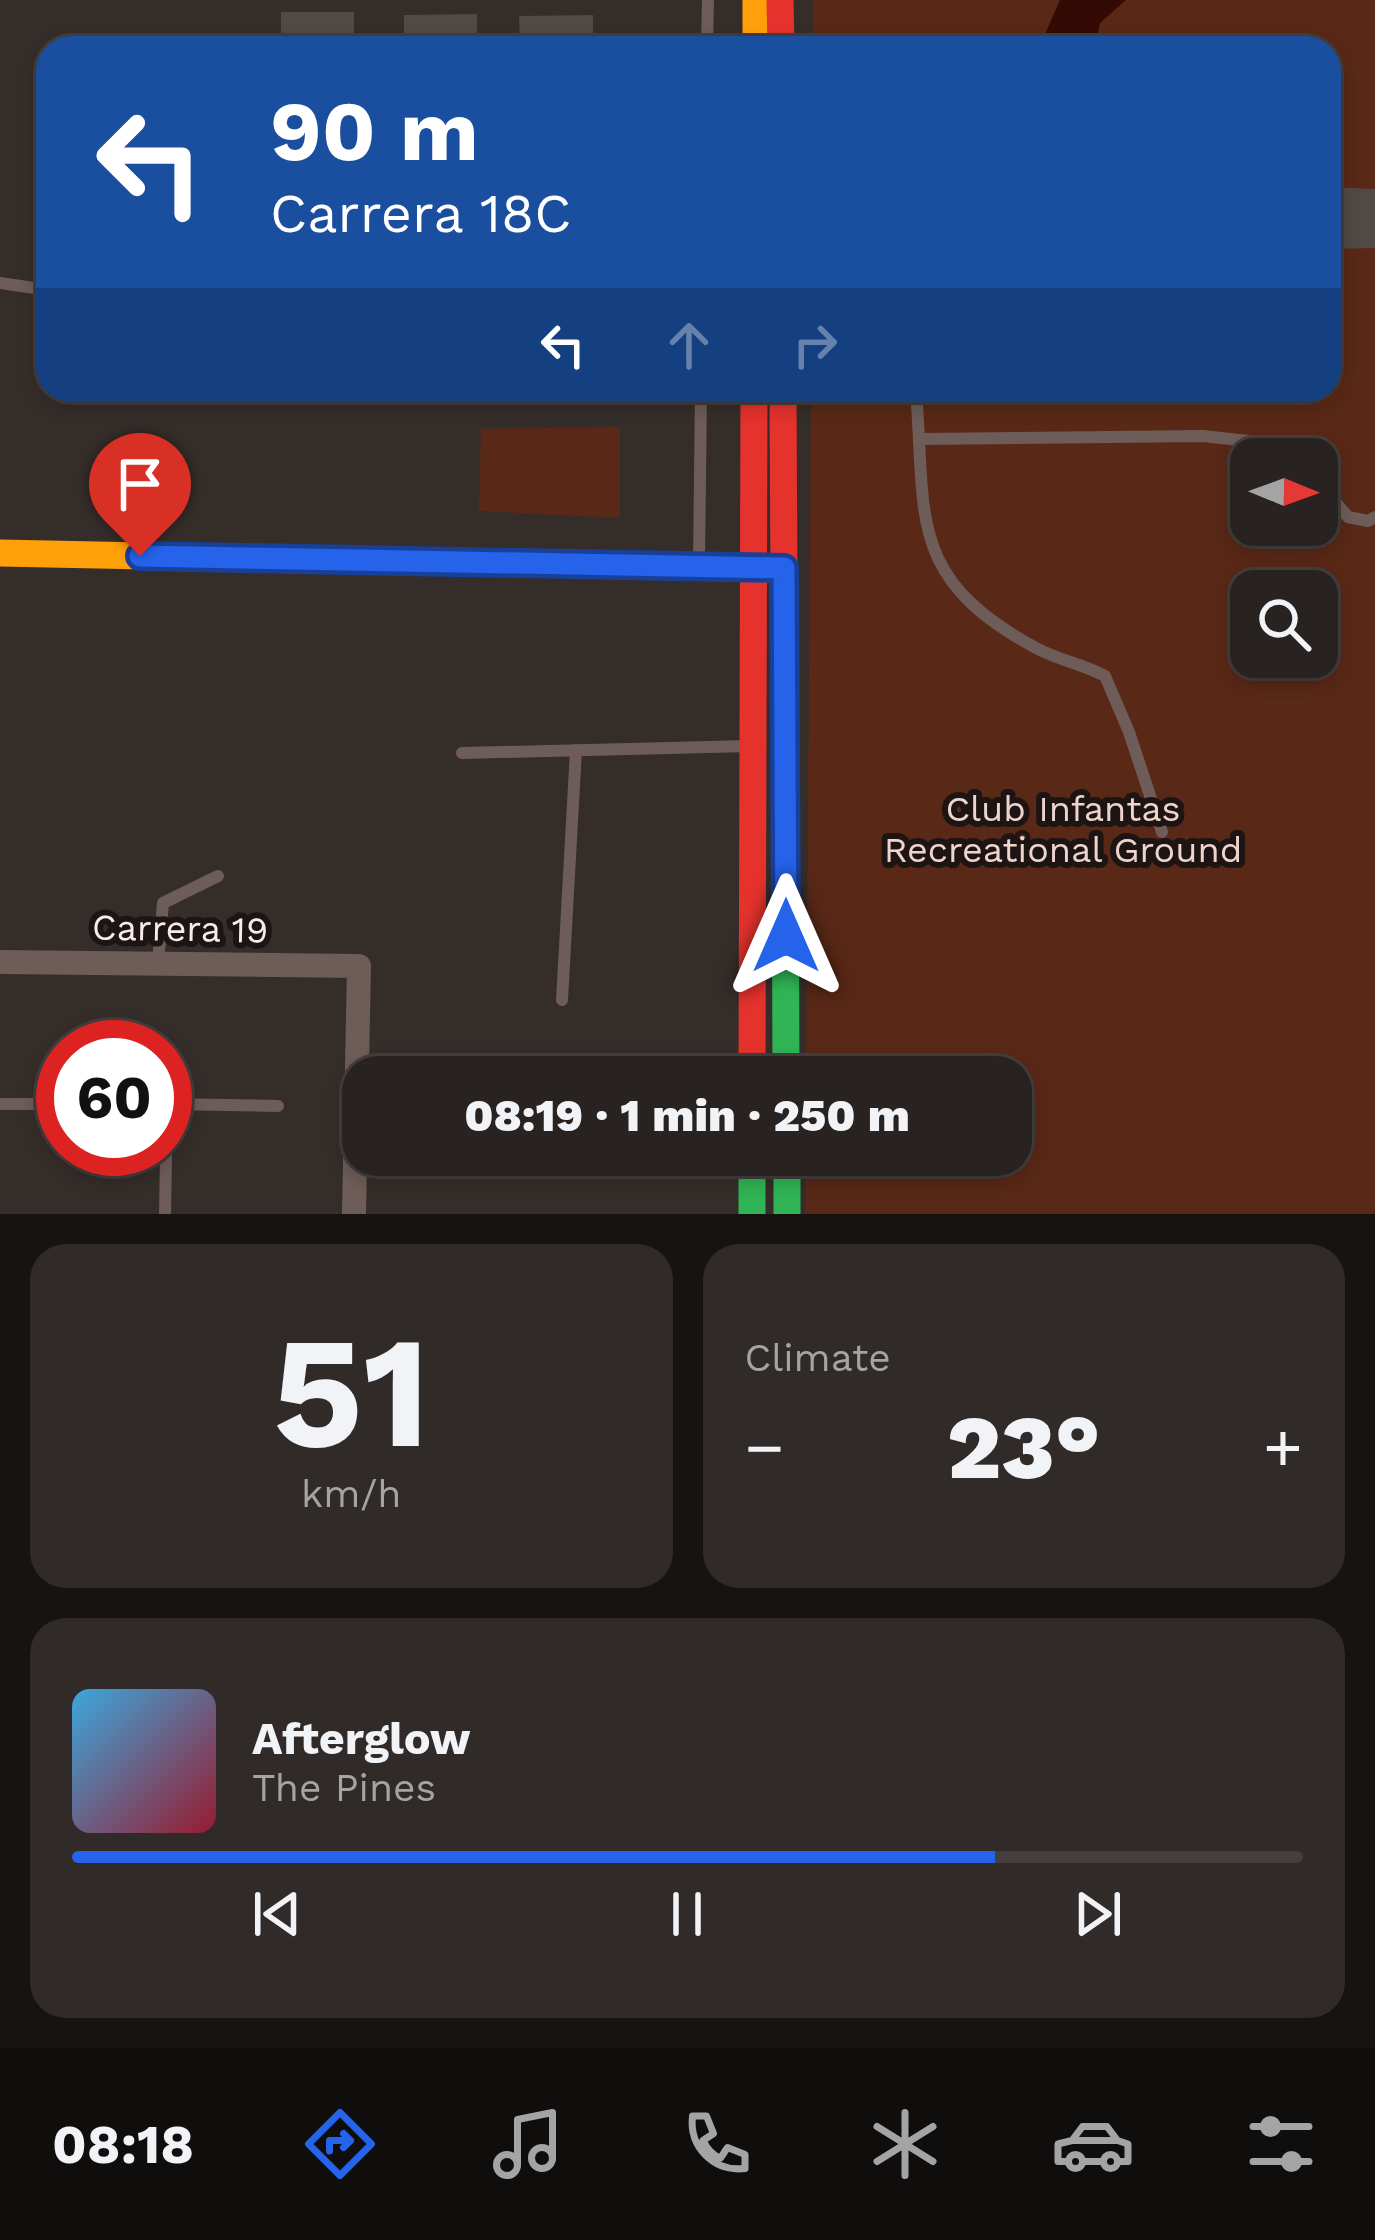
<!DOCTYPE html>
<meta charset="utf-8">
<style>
body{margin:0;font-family:"Work Sans",sans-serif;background:#302a29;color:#f1f3f6;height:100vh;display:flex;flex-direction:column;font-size:45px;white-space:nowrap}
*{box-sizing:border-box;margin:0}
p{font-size:39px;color:#a5a4a5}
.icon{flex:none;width:66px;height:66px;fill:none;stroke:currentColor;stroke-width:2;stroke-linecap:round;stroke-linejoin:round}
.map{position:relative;height:1214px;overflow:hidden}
.details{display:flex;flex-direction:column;gap:30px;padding:30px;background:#161312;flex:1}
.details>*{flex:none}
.guide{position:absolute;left:36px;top:36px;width:1305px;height:366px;border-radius:36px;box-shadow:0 6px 18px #0003,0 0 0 3px #443f3e;background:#1a4fa0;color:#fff;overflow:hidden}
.needle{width:78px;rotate:91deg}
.controls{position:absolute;left:1230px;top:438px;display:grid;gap:24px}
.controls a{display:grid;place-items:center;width:108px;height:108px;border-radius:24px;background:#282220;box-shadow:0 6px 18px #0003,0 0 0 3px #443f3e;font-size:60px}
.speed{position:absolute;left:36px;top:1020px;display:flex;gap:24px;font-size:60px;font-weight:700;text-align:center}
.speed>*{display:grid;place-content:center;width:156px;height:156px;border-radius:50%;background:#282220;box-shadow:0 6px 18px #0003,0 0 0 3px #443f3e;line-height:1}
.speed .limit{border:18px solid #d22;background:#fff;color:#111}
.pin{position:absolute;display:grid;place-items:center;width:102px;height:102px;color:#fff;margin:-123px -51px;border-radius:50% 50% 50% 0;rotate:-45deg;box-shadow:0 0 12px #0007}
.pin .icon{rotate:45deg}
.me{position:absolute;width:132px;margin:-66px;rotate:0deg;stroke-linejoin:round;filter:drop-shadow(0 0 9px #0008)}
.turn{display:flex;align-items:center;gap:42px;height:252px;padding:0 36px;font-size:54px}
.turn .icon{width:156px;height:156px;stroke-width:2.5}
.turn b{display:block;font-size:84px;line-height:102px}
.lanes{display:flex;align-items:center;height:114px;padding:0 36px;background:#0003;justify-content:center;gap:60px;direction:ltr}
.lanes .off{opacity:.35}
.big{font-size:90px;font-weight:800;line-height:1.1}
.details .card{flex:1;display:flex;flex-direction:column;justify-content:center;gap:18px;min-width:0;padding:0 42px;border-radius:36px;background:#302a29}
.details .dial{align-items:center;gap:0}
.dial b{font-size:156px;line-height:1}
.song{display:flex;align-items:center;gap:36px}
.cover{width:144px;height:144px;border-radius:18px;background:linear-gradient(135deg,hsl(200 70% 55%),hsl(350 70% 35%))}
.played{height:12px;border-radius:6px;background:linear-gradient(90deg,#2563eb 75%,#443f3e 75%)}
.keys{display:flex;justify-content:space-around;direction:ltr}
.heat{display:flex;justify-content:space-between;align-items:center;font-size:66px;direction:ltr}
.details .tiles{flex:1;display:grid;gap:30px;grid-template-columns:1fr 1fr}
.card:last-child{grid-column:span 2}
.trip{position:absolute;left:342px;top:1056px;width:690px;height:120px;border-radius:36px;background:#282220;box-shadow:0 6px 18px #0003,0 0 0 3px #443f3e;font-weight:800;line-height:120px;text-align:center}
.menu{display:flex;height:192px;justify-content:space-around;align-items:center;background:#100e0d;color:#a5a4a5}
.menu .icon{width:84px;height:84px}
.menu .on{color:#2563eb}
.menu b{font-size:54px;color:#f1f3f6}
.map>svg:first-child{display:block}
.green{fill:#592817;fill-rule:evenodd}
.water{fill:#330a04}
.building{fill:#504946}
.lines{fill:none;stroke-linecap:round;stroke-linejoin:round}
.lane{stroke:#6d5c57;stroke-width:12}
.street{stroke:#6d5c57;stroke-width:24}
.fast{stroke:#30b455;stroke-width:27}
.slow{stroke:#ff9f0a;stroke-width:27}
.jam{stroke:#e5322d;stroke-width:27}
.route-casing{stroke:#184099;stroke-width:30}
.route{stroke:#2563eb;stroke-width:21}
.labels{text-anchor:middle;stroke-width:12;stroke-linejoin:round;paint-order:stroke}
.park-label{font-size:36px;fill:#eed4cc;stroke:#1c1513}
.street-label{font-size:36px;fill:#f7ece9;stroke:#1c1513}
</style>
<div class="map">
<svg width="1375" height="1214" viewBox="0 0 1375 1214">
<rect width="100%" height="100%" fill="#352d2a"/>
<!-- green -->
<path class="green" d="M813,0H1375V1214H805L806,1155H1011V1077H806L811,390H1329V48H813ZM1251,459H1317V525H1251ZM1251,591H1317V657H1251Z
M620,427V518L479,511L481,429Z"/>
<!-- water -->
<path class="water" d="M1060,0H1126L1100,23L1098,33L1109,44L1039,48Z"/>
<!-- building -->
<path class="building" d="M281,12H354V48H281Z
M477,14V48H404V15Z
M593,15V48H520L519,16Z
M1329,187L1375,189V248L1329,249Z"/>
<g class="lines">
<!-- lane -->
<path class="lane" d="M707,48L708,0
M0,283L48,290
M916,390C926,519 907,578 1036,648C1058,660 1083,664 1105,676L1129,732L1162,832
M920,439L1203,436L1266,443L1290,459
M1317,481L1348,517L1368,521L1375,517
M699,563L701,390
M462,753L749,746
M158,963L163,903L218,876
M562,1000L576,750
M2,1104H63
M165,1104L278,1106
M165,1214L167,1104"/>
<!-- street -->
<path class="street" d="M0,962L359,966L354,1214"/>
<!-- fast -->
<path class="fast" d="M785,790L786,1077
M752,1155V1214
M787,1155V1214"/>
<!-- slow -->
<path class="slow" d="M756,0V48
M0,553L533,564"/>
<!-- jam -->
<path class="jam" d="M780,0L781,48
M783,390L785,790
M533,564L778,569
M752,1077L754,390"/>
</g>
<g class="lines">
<!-- route casing -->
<g class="route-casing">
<path id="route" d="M140,556L784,568L786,936"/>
</g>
<!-- route -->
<use href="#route" class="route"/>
</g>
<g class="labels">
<!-- park labels -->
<g class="park-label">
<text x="1063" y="821">Club Infantas<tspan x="1063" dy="41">Recreational Ground</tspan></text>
</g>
<!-- street labels -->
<g class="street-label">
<text transform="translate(180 928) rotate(1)" y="13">Carrera 19</text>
</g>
</g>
</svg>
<div class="controls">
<a><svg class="needle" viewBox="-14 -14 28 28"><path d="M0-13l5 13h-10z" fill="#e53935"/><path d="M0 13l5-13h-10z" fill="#a5a4a5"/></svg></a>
<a><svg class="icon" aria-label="search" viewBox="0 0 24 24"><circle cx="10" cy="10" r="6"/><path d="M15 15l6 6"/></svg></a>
</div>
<div class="speed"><div class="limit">60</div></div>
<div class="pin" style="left:140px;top:556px;background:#d93025"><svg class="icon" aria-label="arrive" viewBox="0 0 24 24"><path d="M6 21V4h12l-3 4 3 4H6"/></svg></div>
<svg class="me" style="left:786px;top:936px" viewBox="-20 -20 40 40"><path d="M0-17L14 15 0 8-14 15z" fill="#2563eb" stroke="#fff" stroke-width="4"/></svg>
<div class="trip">08:19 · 1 min · 250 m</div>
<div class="guide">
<div class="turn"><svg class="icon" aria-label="left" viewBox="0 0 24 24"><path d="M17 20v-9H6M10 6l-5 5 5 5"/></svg><div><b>90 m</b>Carrera 18C</div></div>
<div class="lanes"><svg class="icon" aria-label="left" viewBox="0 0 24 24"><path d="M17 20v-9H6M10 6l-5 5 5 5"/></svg><svg class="icon off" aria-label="ahead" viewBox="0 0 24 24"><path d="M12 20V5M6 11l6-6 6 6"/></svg><svg class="icon off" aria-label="right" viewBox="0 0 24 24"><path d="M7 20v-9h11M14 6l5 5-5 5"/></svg></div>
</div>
</div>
<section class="details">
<div class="tiles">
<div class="card dial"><b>51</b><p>km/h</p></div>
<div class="card"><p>Climate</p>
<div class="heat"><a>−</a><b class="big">23°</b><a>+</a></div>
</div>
<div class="card">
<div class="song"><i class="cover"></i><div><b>Afterglow</b><p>The Pines</p></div></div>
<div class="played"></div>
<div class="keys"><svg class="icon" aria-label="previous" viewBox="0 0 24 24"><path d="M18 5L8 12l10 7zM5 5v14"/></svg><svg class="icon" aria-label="pause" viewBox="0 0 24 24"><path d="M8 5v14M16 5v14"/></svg><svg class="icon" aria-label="next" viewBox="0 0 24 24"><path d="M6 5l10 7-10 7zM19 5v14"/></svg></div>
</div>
</div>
</section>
<nav class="menu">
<b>08:18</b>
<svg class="icon on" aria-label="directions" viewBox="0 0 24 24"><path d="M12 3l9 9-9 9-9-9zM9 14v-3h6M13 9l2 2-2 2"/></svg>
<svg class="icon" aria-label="music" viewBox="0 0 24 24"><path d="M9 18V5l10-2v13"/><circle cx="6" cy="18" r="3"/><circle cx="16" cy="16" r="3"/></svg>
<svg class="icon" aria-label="phone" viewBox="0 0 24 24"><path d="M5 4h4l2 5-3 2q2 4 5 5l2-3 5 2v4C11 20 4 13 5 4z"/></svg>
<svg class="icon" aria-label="climate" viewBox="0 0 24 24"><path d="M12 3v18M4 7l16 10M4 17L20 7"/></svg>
<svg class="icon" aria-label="car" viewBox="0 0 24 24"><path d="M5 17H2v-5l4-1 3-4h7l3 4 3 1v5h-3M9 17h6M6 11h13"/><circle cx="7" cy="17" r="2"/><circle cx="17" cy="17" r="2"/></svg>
<svg class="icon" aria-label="filters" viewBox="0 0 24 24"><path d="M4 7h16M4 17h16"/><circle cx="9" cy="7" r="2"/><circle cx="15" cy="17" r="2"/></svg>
</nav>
